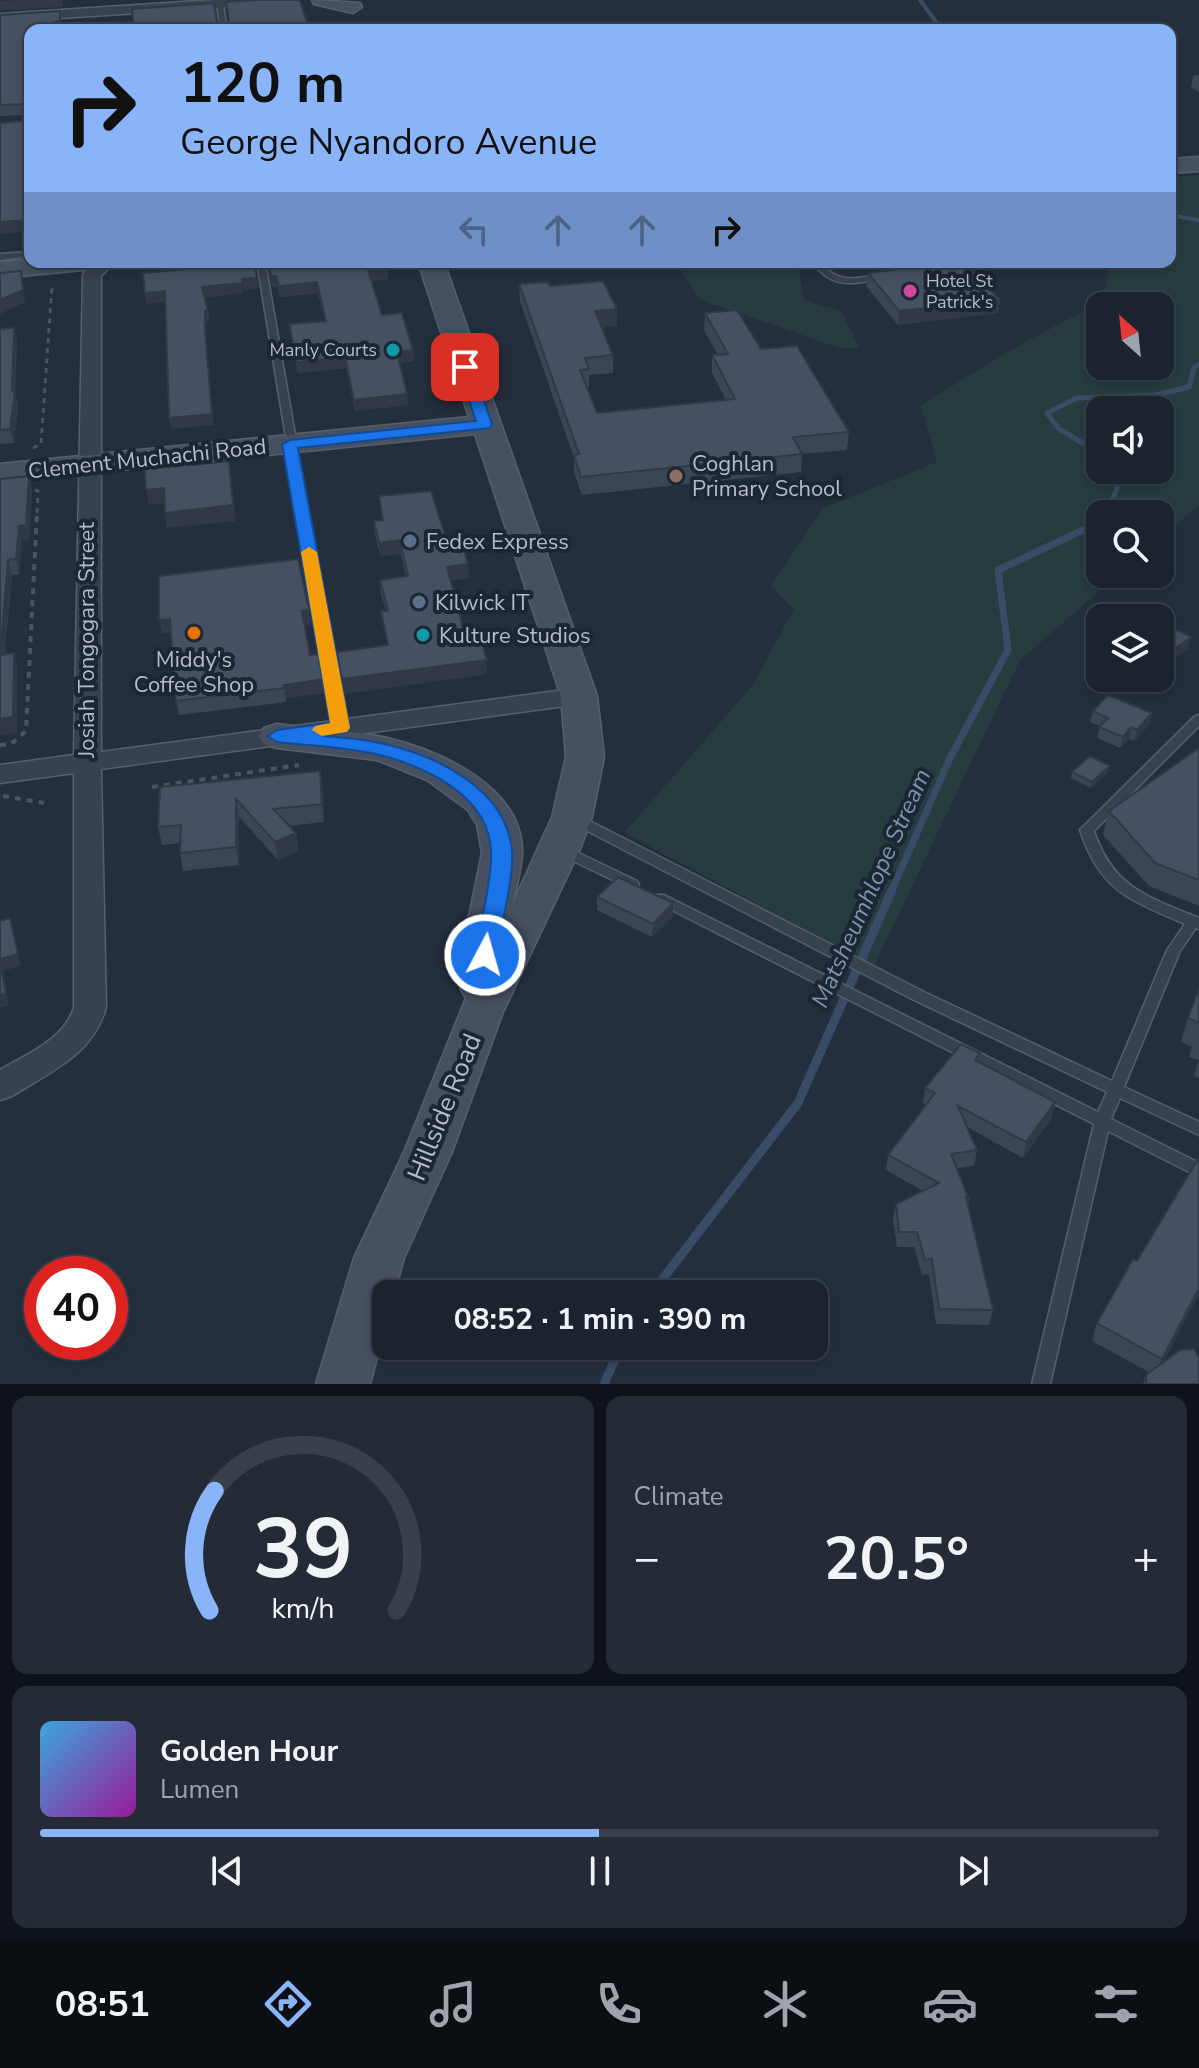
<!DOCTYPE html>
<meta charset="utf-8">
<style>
body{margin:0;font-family:"Nunito Sans",sans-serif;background:#242b36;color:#f1f3f6;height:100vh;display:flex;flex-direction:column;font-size:30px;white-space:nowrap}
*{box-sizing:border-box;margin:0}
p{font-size:26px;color:#a0a4aa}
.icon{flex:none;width:44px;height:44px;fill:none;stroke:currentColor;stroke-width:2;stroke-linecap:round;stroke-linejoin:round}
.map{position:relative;height:1384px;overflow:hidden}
.panel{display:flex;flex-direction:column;gap:12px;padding:12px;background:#0f1319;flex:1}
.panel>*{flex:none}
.top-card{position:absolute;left:24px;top:24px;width:1152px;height:244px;border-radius:16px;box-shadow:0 4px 12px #0003,0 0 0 2px #39404a;background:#8ab4f8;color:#111;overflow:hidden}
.needle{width:52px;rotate:333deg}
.tools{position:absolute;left:1086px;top:292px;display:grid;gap:16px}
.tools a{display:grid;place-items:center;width:88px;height:88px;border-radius:16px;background:#1b232e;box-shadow:0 4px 12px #0003,0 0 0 2px #39404a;font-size:40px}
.speed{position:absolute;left:24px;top:1256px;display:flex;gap:16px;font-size:40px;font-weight:700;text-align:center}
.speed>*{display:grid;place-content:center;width:104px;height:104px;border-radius:50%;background:#1b232e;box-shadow:0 4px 12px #0003,0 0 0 2px #39404a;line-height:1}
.speed .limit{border:12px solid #d22;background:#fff;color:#111}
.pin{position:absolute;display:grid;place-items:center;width:68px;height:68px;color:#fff;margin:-34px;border-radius:16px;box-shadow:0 4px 12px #0006}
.me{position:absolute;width:88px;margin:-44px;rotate:6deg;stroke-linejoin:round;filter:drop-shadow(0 0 6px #0008)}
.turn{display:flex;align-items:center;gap:28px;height:168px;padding:0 24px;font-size:36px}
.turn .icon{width:104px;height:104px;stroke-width:2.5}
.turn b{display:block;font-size:56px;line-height:68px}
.lanes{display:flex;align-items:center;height:76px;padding:0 24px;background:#0003;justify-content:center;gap:40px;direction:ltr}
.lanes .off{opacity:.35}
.big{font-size:60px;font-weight:700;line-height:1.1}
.panel .tile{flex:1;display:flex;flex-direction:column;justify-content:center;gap:12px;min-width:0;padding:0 28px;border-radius:16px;background:#242b36}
.panel .dial{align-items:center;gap:0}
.dial svg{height:208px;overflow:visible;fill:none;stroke:#39404a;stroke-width:7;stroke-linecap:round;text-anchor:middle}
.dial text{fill:#f1f3f6;stroke:none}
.song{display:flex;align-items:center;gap:24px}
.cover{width:96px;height:96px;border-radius:12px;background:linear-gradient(135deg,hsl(200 70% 55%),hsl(300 70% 35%))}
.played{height:8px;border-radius:4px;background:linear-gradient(90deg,#8ab4f8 50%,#39404a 50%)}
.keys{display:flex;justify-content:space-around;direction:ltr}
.heat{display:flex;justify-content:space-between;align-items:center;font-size:44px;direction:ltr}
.panel .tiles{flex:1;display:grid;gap:12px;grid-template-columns:1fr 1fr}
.tile:last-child{grid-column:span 2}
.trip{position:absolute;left:372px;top:1280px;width:456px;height:80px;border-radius:16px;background:#1b232e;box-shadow:0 4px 12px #0003,0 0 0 2px #39404a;font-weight:700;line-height:80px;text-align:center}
.tab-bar{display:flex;height:128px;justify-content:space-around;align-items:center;background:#0b0e12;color:#a0a4aa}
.tab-bar .icon{width:56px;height:56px}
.tab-bar .on{color:#8ab4f8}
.tab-bar b{font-size:36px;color:#f1f3f6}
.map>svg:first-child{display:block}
.green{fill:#263c3f;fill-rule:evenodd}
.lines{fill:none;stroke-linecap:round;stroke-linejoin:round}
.stream-far3{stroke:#394c67;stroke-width:4}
.stream-far2{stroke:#394c67;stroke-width:5}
.stream-far1{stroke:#394c67;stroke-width:7}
.stream{stroke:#394c67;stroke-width:9}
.lane-casing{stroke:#565f6c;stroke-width:3}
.street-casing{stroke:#565f6c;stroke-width:3}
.secondary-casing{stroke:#565f6c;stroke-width:3}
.path-far1{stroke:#44595c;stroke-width:3;stroke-dasharray:5 5;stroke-linecap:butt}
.path{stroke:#44595c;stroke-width:4;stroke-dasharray:6 6;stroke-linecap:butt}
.lane{fill:#38414e;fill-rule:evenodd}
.street{fill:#38414e;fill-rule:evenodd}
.secondary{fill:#465061;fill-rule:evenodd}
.wall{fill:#3b4654}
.shaded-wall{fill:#303945}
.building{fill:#455162;stroke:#303945;stroke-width:2}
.route{fill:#1a73e8;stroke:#114b97;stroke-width:2}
.slow{fill:#f59e0b}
.hotel-dot{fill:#d1479c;stroke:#1d2633;stroke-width:3}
.culture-dot{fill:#0f9aa8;stroke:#1d2633;stroke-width:3}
.education-dot{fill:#8d6e63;stroke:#1d2633;stroke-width:3}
.service-dot{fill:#5c6f8a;stroke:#1d2633;stroke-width:3}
.food-dot{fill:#e8710a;stroke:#1d2633;stroke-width:3}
.labels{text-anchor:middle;stroke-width:8;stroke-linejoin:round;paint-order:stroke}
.far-poi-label{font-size:18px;fill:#b4bcc9;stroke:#1d2633;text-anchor:start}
.street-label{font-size:22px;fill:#b4bcc9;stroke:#1d2633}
.poi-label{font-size:22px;fill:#b4bcc9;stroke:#1d2633;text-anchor:start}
.water-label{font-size:24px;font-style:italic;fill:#7c92b1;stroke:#1d2633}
.near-street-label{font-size:26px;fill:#b4bcc9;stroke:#1d2633}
</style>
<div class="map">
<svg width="1199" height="1384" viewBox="0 0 1199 1384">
<rect width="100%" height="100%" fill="#242f3e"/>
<!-- green -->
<path class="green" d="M1199,175V505L1160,539V514H1100V574H1119L1020,660L874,966L624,833L752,686L794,609L771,586L823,508L937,462L921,406C980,367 1039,333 1102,302L1110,267L1130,266L1124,262H1170V177ZM1100,306H1160V366H1100ZM1100,410H1160V470H1100Z
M676,262H798L804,300L841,311L859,347L843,349L700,300Z"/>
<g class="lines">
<!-- stream-far3 -->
<path class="stream-far3" d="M920,0L942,30
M1170,215L1199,220"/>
<!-- stream-far2 -->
<path class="stream-far2" d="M1100,453L1059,429L1047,413L1077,398L1156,395L1189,387L1194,368L1199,364
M1107,514L1124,470"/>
<!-- stream-far1 -->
<path class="stream-far1" d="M891,892L950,758L1008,650L998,570L1100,522"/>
<!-- stream -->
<path class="stream" d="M651,1294L798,1103L892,890
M604,1384L621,1346"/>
<!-- lane casing -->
<g class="lane-casing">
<path id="lane" d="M216,0H222L227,30H221Z
M30,252V256L0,260V254Z
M257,262H265L346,728L340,732L334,728Z
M812,262H820C840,286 857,278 884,273L888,276L884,279C852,283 834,291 812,262Z
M1199,715V726L1094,831C1113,888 1148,897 1199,918V929L1196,928L1180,951L1124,1087L1199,1122V1135L1120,1098L1111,1119L1199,1163V1177L1108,1131L1050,1384H1032L1094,1124L654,901L652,898L654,895H664L1098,1112L1107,1092L912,999L570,822L568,819L570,816H580L922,991L1112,1081L1167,950L1185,924C1130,900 1100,891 1080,830L1195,716Z
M562,845L637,881L639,884L637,887H627L557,853L555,850L557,847Z"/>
</g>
<!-- street casing -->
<g class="street-casing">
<path id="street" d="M213,0H282L275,4L0,22V14Z
M95,262H115L101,276V752L579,688L588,690L592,696L588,702L579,704L101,769L106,1007C94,1054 50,1072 12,1096L0,1100V1070C27,1054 65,1039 74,1007V773L0,783V765L74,755L83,274Z"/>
</g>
<!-- secondary casing -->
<g class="secondary-casing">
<path id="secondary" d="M312,0L360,3L362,7L353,13L314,4Z
M1199,157V171L1170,173V159Z
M30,260V262H96L92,267L83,270L0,278V262Z
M418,262H444L597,696L604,757L592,817L580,849L503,1012L452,1152L404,1258L394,1294H386V1324L370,1384H316L354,1258L404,1152L466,998L461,990L467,926L482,853L477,825L468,810L427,780L377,760L277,748L264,744L258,736L264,728L277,724C313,729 352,730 387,738C441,751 525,788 522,855C521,871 516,888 513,903L552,817L566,757L561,696L475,434L0,482V464L469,417Z"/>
</g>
<!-- path-far1 -->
<path class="path-far1" d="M33,448L41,444L52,286
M35,490L38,491L37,514"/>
<!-- path -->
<path class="path" d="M0,745L11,744L26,731L37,512
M152,787L299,765
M3,796L44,803"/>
<!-- lane -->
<use href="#lane" class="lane"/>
<!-- street -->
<use href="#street" class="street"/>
<!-- secondary -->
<use href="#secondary" class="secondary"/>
</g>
<!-- wall -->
<path class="wall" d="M0,15L62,21L30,30V115L0,116Z
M1199,75V92L1191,87L1193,76Z
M268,262L388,279L372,281L382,315L413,350L414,361L399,363L407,394L408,405L355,411L346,368L298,373L289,324L325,321L318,293L280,297L278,287H272Z
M899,267L1000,300L998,313L898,325L866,286L868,273L899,269Z
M519,284L550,286L617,326L602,327L613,355V373L589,375V387H587L597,413L726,400L712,373V355H718L704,330L705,313L761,349L849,432L847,450L802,454L801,472L582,495L574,473V458L520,301Z
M14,328L17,341L15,393L18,405L14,443L0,444V329Z
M29,476L32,491L29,540L22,541L19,574L12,575L5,649L6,654L14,653L17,668V733L0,735V479Z
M379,496L448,545L468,564L469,578L451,580L465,635L487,674L343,694L337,652L387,645L381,611H386L381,594L380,580L406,576L401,554L380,556L375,534L374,521L382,520Z
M309,610L310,624L305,625L310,655L325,693L286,698V702L179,715L176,701L171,633L162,634Z
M1093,711L1150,724L1134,741L1129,739L1120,748L1097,738L1100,726L1090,722Z
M1199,748V906L1149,886L1103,835L1109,811Z
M1110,766L1108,772L1091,788L1071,778L1072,772Z
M320,771L324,822L289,826L296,833L298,851L278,860L239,817V865L183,871L180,853V843L162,845L158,827Z
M597,897L673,903V916L652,937L597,910Z
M1199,989V1078L1194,1076L1199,1060L1189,1057L1192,1047L1181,1042L1188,1018Z
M978,1061L1052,1118L1023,1158L967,1127L977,1150L974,1166L957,1168L969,1199L968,1205L993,1310L989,1325L936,1324L929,1274L922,1275L914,1247H897L893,1219L896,1204L923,1191L886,1170L888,1155L926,1105L923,1103L925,1088Z
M1199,1294L1164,1361L1199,1384H1143L1146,1375L1149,1372L1092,1341L1097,1323Z"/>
<!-- shaded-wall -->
<path class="shaded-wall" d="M20,0H63L62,7L0,11V1Z
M60,11L62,30H53L54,22Z
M30,220V231L0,234V222Z
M388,268V279L369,281L368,270Z
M21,271L25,302L0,314V300Z
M271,276H276L278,287H272Z
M257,278L258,288L243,290L242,279Z
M317,282L318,293L280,297L279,286Z
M242,283L243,293L204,298L202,287Z
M165,291L166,302L146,304L145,293Z
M1000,300L998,313L898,325L899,311Z
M617,309V326L595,328V311Z
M205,311H208L210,321L206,322V340L214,425L171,429L169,418L205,330Z
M14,328L17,341L15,393L18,405L14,443L10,429Z
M413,350L414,361L398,363L397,352Z
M345,357L346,368L298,373L297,362Z
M407,394L408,405L355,411L354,400Z
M229,461L236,521L167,528L165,513Z
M29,476L32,491L29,540L22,541L19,574L16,559L19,526Z
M164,488L166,503L149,505L146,490Z
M400,540L401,554L380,556L379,543Z
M8,560L12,575L5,649L6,670L2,655V634Z
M468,564L469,578L448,580L447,567Z
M309,610L310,624L304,625L302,611Z
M170,619L173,632L162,634L159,620Z
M1191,637L1188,649L1160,669V659Z
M14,653L17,668V733L0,735V719Z
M487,660V674L343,694L342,679Z
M324,679L325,693L286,698L284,685Z
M1152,713L1150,724L1134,741L1137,730Z
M1131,727L1129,739L1120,748L1123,737Z
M1110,766L1108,772L1091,788L1092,782Z
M320,771L323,788L324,822L322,804Z
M236,799L239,817V865L236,847Z
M296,833L298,851L278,860L275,842Z
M673,903V916L652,937L653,924Z
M10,918L21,966L3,971L9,1006L0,1008V959Z
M1055,1102L1052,1118L1023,1158L1026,1142Z
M1199,1288V1294L1156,1376L1162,1359Z"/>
<!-- building -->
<path class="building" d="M254,0H300L308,26H314L315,30H140V28H134L132,9L214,3L217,22L226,24L229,21L226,2Z
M60,11V21L54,22L53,30H30V104L0,105V15Z
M30,120V220L0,222V123Z
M220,262H254L257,278L242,279V283L202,287L208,311H205V330L212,414L169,418L165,291L145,293L143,273L221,266Z
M269,262H385L388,268L368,270L382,315L402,313L413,350L397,352L407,394L354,400L345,357L297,362L289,324L326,321L317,282L279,286L276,276H271Z
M933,262L936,265L965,262L1000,300L899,311L868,273L901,269L899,267L902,265Z
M21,271L23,290L0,300V273Z
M603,281L617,309L595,311L613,355L585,358L589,369L580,370L597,413L735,399L712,355L728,354L705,313L737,310L761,349L797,346L849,432L793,437L802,454L581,477L574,455L579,454L519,284L548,282L550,286Z
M14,328L12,391H15L10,429L0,430V329Z
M193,458V465L229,461L233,505L165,513L164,488L146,490L144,464Z
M29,476L26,525L19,526L16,559L8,560L2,634V655L14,653L13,717L0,719V479Z
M431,491L448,545L462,543L468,564L447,567L465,635L479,633L487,660L342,679L337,652L388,645L381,611H388L380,580L408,576L400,540L379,543L374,521L383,520L379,496Z
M298,559L309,610L302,611L310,655L319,654L324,679L284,685V688L176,701L170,619L159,620V576Z
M1167,625L1191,637L1160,659V630Z
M1108,695L1152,713L1137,730L1131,727L1123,737L1099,727L1108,718L1093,711Z
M1199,748V880L1155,863L1109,811Z
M1090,756L1110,766L1092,782L1072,772Z
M320,771L322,804L273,809L296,833L275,842L236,799V847L180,853L181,825L158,827L160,787Z
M618,877L673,903L653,924L597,897Z
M10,918L18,954L0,959V921Z
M0,962L6,994L0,995Z
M1199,989V1023L1188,1018Z
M961,1044L980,1053L975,1060L1055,1102L1026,1142L958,1106L977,1150L951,1154L969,1199L966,1197L993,1310L939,1309L932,1259L925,1260L917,1232H899L896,1204L939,1183L888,1155L935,1093L925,1088Z
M1198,1159H1199V1288L1162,1359L1097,1323L1133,1259L1137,1261Z
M1194,1349L1199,1358V1384H1146V1375L1180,1350Z"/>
<!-- route -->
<path class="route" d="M465,363L472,367L492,424L490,428L298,448L350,728L347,732L323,736C344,738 365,739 384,744C438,756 507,790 512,851C514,878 501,926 496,955L493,960H478L475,955C480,926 492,880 491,852C490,797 427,767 380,755C348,747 311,746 277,742L268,736L277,730L330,723L282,444L290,440L476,421L458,367Z"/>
<!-- slow -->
<path class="slow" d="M309,547L317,552L350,728L347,732L322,736L312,730L315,726L330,723L301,552Z"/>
<!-- markers -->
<circle class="hotel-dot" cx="910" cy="291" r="8"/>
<g class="culture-dot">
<circle cx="393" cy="350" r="8"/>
<circle cx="423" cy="635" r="8"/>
</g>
<circle class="education-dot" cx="676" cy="476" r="8"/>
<g class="service-dot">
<circle cx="410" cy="541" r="8"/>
<circle cx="419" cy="602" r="8"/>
</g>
<circle class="food-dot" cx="194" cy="633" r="8"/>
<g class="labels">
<!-- far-poi labels -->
<g class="far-poi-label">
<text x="926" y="287">Hotel St<tspan x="926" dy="21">Patrick's</tspan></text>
<text x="377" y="356" text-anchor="end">Manly Courts</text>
</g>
<!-- street labels -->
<g class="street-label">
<text transform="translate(147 458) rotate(-6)" y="8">Clement Muchachi Road</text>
<text transform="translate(86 640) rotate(-90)" y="8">Josiah Tongogara Street</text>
</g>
<!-- poi labels -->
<g class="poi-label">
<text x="692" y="471">Coghlan<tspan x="692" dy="25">Primary School</tspan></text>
<text x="426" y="549">Fedex Express</text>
<text x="435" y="610">Kilwick IT</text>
<text x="439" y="643">Kulture Studios</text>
<text x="194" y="667" text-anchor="middle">Middy's<tspan x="194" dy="25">Coffee Shop</tspan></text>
</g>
<!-- water labels -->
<g class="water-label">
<text transform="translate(871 888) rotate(-66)" y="8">Matsheumhlope Stream</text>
</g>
<!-- near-street labels -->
<g class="near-street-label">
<text transform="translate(444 1107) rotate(-68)" y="9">Hillside Road</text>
</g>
</g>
</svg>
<div class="tools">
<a><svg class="needle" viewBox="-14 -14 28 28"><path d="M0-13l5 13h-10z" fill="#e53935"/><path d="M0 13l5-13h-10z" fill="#a0a4aa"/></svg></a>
<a><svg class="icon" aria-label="sound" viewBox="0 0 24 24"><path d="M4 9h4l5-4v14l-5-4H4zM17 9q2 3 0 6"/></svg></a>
<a><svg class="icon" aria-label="search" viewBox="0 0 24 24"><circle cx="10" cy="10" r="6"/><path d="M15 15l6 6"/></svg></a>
<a><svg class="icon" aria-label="layers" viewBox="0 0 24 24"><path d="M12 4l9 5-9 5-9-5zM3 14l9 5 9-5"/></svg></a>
</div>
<div class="speed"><div class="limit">40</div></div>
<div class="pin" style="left:465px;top:367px;background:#d93025"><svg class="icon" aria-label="arrive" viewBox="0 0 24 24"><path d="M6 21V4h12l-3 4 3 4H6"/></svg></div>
<svg class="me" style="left:485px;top:955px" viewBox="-20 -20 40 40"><circle r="17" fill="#1a73e8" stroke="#fff" stroke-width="3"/><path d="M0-11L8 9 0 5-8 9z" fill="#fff"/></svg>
<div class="trip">08:52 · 1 min · 390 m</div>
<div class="top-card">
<div class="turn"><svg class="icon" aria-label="right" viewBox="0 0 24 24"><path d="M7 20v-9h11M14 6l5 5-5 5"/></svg><div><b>120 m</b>George Nyandoro Avenue</div></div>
<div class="lanes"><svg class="icon off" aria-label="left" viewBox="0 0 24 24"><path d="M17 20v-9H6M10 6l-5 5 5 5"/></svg><svg class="icon off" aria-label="ahead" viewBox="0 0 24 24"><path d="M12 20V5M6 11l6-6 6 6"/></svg><svg class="icon off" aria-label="ahead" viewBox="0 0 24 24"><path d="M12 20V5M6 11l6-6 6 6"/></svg><svg class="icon" aria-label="right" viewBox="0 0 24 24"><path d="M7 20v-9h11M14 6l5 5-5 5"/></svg></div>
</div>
</div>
<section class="panel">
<div class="tiles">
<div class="tile dial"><svg viewBox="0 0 100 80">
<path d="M14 69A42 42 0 1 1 86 69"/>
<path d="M14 69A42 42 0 0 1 16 23" stroke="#8ab4f8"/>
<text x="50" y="56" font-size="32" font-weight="700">39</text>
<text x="50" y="72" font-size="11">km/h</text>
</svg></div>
<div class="tile"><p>Climate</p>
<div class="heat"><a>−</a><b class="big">20.5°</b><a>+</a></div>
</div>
<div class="tile">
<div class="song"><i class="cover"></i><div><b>Golden Hour</b><p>Lumen</p></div></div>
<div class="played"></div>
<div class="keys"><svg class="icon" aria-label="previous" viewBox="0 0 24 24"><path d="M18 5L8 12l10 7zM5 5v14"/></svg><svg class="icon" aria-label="pause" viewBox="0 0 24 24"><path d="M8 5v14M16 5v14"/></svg><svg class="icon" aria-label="next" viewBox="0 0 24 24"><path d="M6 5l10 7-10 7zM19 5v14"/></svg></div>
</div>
</div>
</section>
<nav class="tab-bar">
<b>08:51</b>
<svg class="icon on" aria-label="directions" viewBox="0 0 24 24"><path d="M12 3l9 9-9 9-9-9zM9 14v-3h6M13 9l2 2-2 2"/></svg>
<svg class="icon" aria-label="music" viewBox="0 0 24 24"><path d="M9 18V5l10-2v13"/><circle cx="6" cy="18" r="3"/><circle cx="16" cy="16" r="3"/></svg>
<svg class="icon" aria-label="phone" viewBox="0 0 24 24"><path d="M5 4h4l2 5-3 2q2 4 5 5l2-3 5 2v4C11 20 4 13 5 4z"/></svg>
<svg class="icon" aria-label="climate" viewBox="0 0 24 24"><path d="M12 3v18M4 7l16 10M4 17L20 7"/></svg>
<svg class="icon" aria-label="car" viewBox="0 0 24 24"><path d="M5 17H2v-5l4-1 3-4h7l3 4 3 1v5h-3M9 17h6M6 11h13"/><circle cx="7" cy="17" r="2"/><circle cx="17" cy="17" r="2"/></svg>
<svg class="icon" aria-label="filters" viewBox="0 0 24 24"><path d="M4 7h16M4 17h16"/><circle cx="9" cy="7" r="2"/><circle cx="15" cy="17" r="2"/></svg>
</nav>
